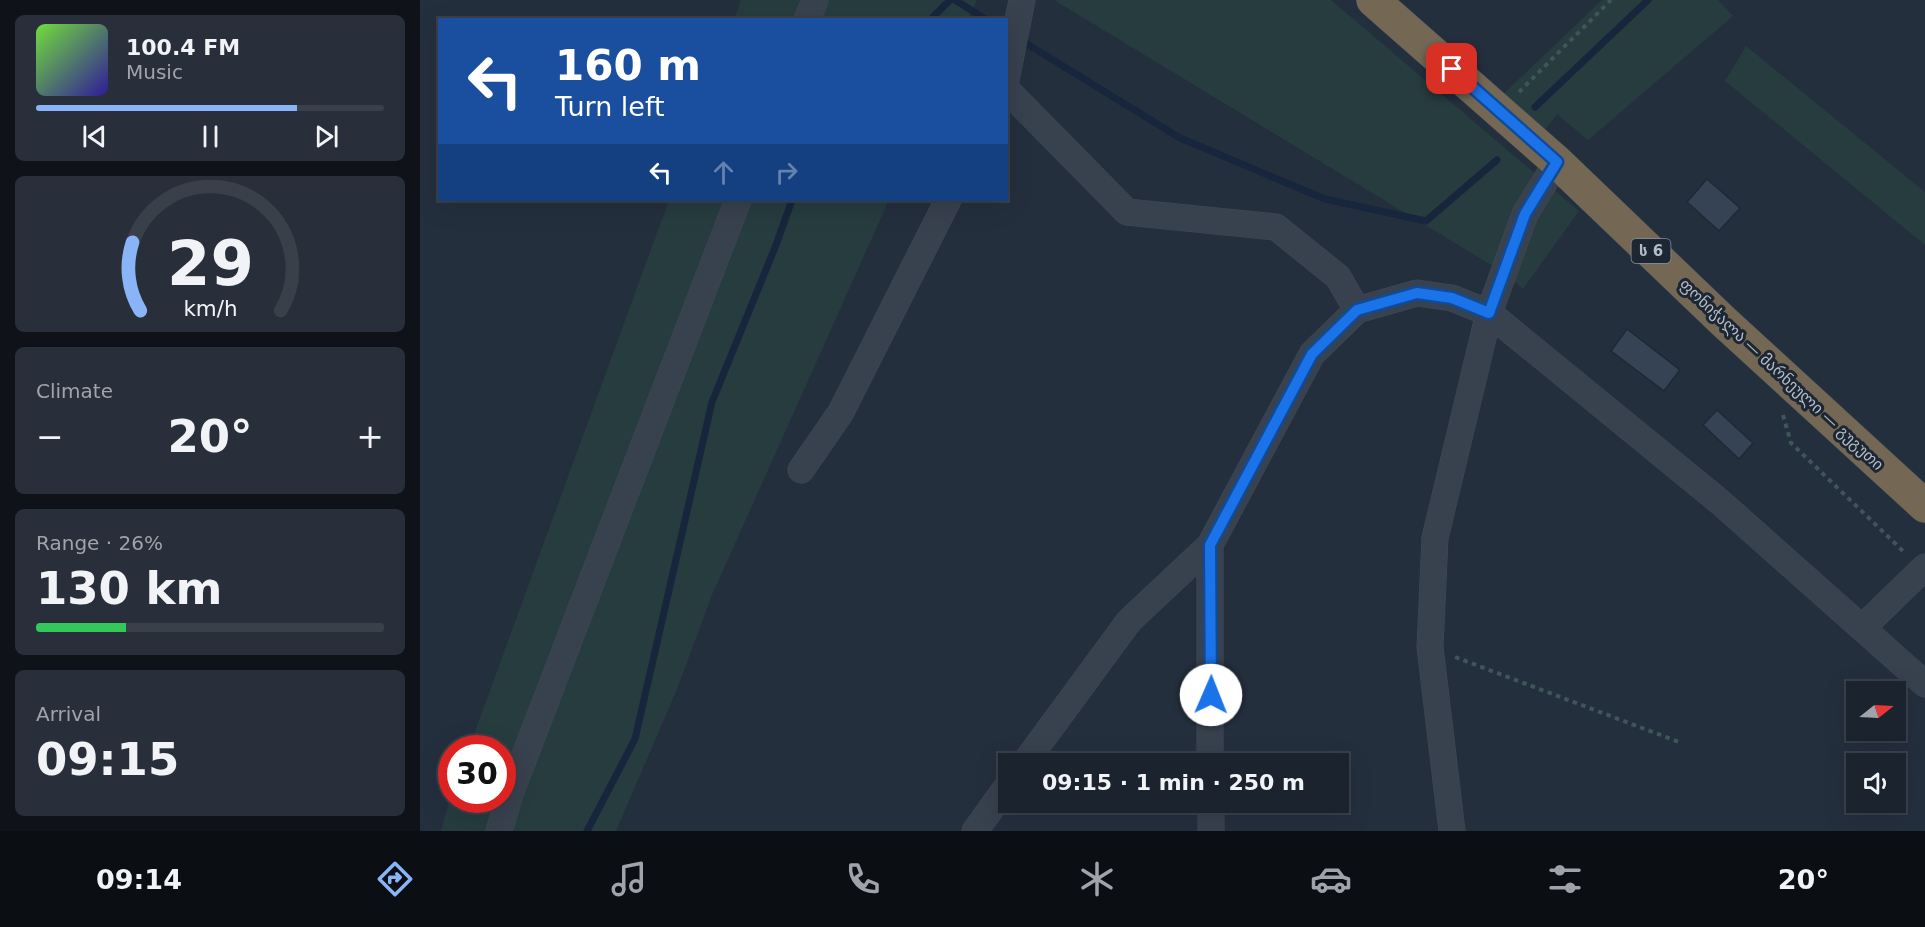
<!DOCTYPE html>
<meta charset="utf-8">
<style>
body{margin:0;font-family:"DejaVu Sans","Noto Sans Georgian",sans-serif;background:#282f3a;color:#f1f3f6;height:100vh;display:flex;flex-direction:column;font-size:22px;white-space:nowrap}
*{box-sizing:border-box;margin:0}
p{font-size:20px;color:#a0a4aa}
.icon{flex:none;width:33px;height:33px;fill:none;stroke:currentColor;stroke-width:2;stroke-linecap:round;stroke-linejoin:round}
.map{position:relative;flex:1;overflow:hidden}
.side{display:flex;flex-direction:column;gap:15px;padding:15px;background:#0f1319;width:420px}
.side>*{flex:none}
.guide{position:absolute;left:18px;top:18px;width:570px;height:183px;border-radius:0px;box-shadow:0 6px 24px #0002,0 0 0 2px #39404a;background:#1a4fa0;color:#fff;overflow:hidden}
.needle{width:39px;rotate:72deg}
.tools{position:absolute;left:1426px;top:681px;display:grid;gap:12px}
.tools a{display:grid;place-items:center;width:60px;height:60px;border-radius:0px;background:#1b232e;box-shadow:0 6px 24px #0002,0 0 0 2px #39404a;font-size:30px}
.speed{position:absolute;left:18px;top:735px;display:flex;gap:12px;font-size:30px;font-weight:700;text-align:center}
.speed>*{display:grid;place-content:center;width:78px;height:78px;border-radius:50%;background:#1b232e;box-shadow:0 6px 24px #0002,0 0 0 2px #39404a;line-height:1}
.speed .limit{border:9px solid #d22;background:#fff;color:#111}
.pin{position:absolute;display:grid;place-items:center;width:51px;height:51px;color:#fff;margin:-26px;border-radius:12px;box-shadow:0 3px 9px #0006}
.me{position:absolute;width:66px;margin:-33px;rotate:1deg;stroke-linejoin:round;filter:drop-shadow(0 0 4px #0008)}
.turn{display:flex;align-items:center;gap:21px;height:126px;padding:0 18px;font-size:27px}
.turn .icon{width:78px;height:78px;stroke-width:2.5}
.turn b{display:block;font-size:42px;line-height:51px}
.lanes{display:flex;align-items:center;height:57px;padding:0 18px;background:#0003;justify-content:center;gap:30px;direction:ltr}
.lanes .off{opacity:.35}
.big{font-size:45px;font-weight:800;line-height:1.1}
.side .card{flex:1;display:flex;flex-direction:column;justify-content:center;gap:9px;min-width:0;padding:0 21px;border-radius:9px;background:#282f3a}
.side .dial{align-items:center;gap:0}
.dial svg{height:156px;overflow:visible;fill:none;stroke:#39404a;stroke-width:7;stroke-linecap:round;text-anchor:middle}
.dial text{fill:#f1f3f6;stroke:none}
.song{display:flex;align-items:center;gap:18px}
.cover{width:72px;height:72px;border-radius:9px;background:linear-gradient(135deg,hsl(100 70% 55%),hsl(250 70% 35%))}
.played{height:6px;border-radius:3px;background:linear-gradient(90deg,#8ab4f8 75%,#39404a 75%)}
.keys{display:flex;justify-content:space-around;direction:ltr}
.heat{display:flex;justify-content:space-between;align-items:center;font-size:33px;direction:ltr}
.charge{height:9px;border-radius:4px;background:linear-gradient(90deg,#34c759 26%,#39404a 0)}
.trip{position:absolute;left:578px;top:753px;width:351px;height:60px;border-radius:0px;background:#1b232e;box-shadow:0 6px 24px #0002,0 0 0 2px #39404a;font-weight:800;line-height:60px;text-align:center}
.menu{display:flex;height:96px;justify-content:space-around;align-items:center;background:#0b0e12;color:#a0a4aa}
.menu .icon{width:42px;height:42px}
.menu .on{color:#8ab4f8}
.menu b{font-size:27px;color:#f1f3f6}
main{display:flex;flex:1;min-height:0}
.map>svg:first-child{display:block}
.green{fill:#263c3f}
.lines{fill:none;stroke-linecap:round;stroke-linejoin:round}
.stream{stroke:#17263c;stroke-width:7}
.building{fill:#364354;stroke:#1f2835;stroke-width:1.5}
.street-casing{stroke:#414a57;stroke-width:27}
.highway-casing{stroke:#434c59;stroke-width:34}
.path{stroke:#3f5557;stroke-width:4;stroke-dasharray:4.5 4.5;stroke-linecap:butt}
.street{stroke:#38414e;stroke-width:26}
.highway{stroke:#746855;stroke-width:33}
.route-casing{stroke:#114b97;stroke-width:15}
.route{stroke:#1a73e8;stroke-width:10}
.labels{text-anchor:middle;stroke-width:6;stroke-linejoin:round;paint-order:stroke}
.shield{fill:#1d2633;stroke:#878f9c;stroke-width:1.5}
.shield-label{font-size:15px;font-weight:bold;fill:#b4bcc9}
.street-label{font-size:16px;fill:#b4bcc9;stroke:#1d2633}
</style>
<main>
<section class="side">
<div class="card">
<div class="song"><i class="cover"></i><div><b>100.4 FM</b><p>Music</p></div></div>
<div class="played"></div>
<div class="keys"><svg class="icon" aria-label="previous" viewBox="0 0 24 24"><path d="M18 5L8 12l10 7zM5 5v14"/></svg><svg class="icon" aria-label="pause" viewBox="0 0 24 24"><path d="M8 5v14M16 5v14"/></svg><svg class="icon" aria-label="next" viewBox="0 0 24 24"><path d="M6 5l10 7-10 7zM19 5v14"/></svg></div>
</div>
<div class="card dial"><svg viewBox="0 0 100 80">
<path d="M14 69A42 42 0 1 1 86 69"/>
<path d="M14 69A42 42 0 0 1 10 34" stroke="#8ab4f8"/>
<text x="50" y="56" font-size="32" font-weight="700">29</text>
<text x="50" y="72" font-size="11">km/h</text>
</svg></div>
<div class="card"><p>Climate</p>
<div class="heat"><a>−</a><b class="big">20°</b><a>+</a></div>
</div>
<div class="card"><p>Range · 26%</p><b class="big">130 km</b><div class="charge"></div></div>
<div class="card"><p>Arrival</p><b class="big">09:15</b></div>
</section>
<div class="map">
<svg width="1505" height="831" viewBox="0 0 1505 831">
<rect width="100%" height="100%" fill="#242f3e"/>
<!-- green -->
<path class="green" d="M321,0H557L548,19L314,20Z
M634,0H911L1159,211L1103,289L1086,274Z
M1182,0H1298L1313,16L1168,140L1137,114L1123,133L1080,97Z
M1326,46L1505,192V245L1305,81Z
M249,200H469L292,595L257,689L196,831H21L31,796L32,800H82V748H49Z"/>
<g class="lines">
<!-- stream -->
<path class="stream" d="M535,0L567,20
M510,20L530,0
M599,39L760,138L905,199L1006,221L1077,160
M1115,107L1228,0
M167,831L215,739L292,402L356,245L372,200"/>
</g>
<!-- building -->
<path class="building" d="M1287,179L1320,208L1299,231L1267,202Z
M1207,329L1260,370L1244,391L1191,351Z
M1297,410L1333,443L1319,459L1283,425Z"/>
<g class="lines">
<!-- street casing -->
<g class="street-casing">
<path id="street" d="M387,20L395,0
M586,80L602,0
M586,89L707,212L856,227L918,277L937,310
M381,470L421,412L528,200
M790,545V764
M1442,628L1505,567
M604,764L709,621L790,545L892,354L937,310L997,293L1032,298L1069,313L1300,502L1505,684
M791,802V831
M79,831L90,794L318,200
M555,831L588,785
M1032,831L1010,647L1015,538L1069,313L1105,214L1137,162"/>
</g>
<!-- highway casing -->
<g class="highway-casing">
<path id="highway" d="M953,0L1137,162L1303,321L1505,506"/>
</g>
<!-- path -->
<path class="path" d="M1099,92L1191,0
M1363,415L1371,443L1485,553
M1035,657L1259,742"/>
<!-- street -->
<use href="#street" class="street"/>
<!-- highway -->
<use href="#highway" class="highway"/>
</g>
<g class="lines">
<!-- route casing -->
<g class="route-casing">
<path id="route" d="M791,695L790,545L892,354L937,310L997,293L1032,298L1069,313L1105,214L1137,162L1032,69"/>
</g>
<!-- route -->
<use href="#route" class="route"/>
</g>
<g class="labels">
<!-- shield labels -->
<rect class="shield" x="1211.5" y="239" width="39" height="24" rx="4.5"/>
<g class="shield-label">
<text x="1231" y="256">ს 6</text>
</g>
<!-- street labels -->
<g class="street-label">
<text transform="translate(1362 374) rotate(43)" y="6">ფონიჭალა — მარნეული — გუგუთი</text>
</g>
</g>
</svg>
<div class="tools">
<a><svg class="needle" viewBox="-14 -14 28 28"><path d="M0-13l5 13h-10z" fill="#e53935"/><path d="M0 13l5-13h-10z" fill="#a0a4aa"/></svg></a>
<a><svg class="icon" aria-label="sound" viewBox="0 0 24 24"><path d="M4 9h4l5-4v14l-5-4H4zM17 9q2 3 0 6"/></svg></a>
</div>
<div class="speed"><div class="limit">30</div></div>
<div class="pin" style="left:1032px;top:69px;background:#d93025"><svg class="icon" aria-label="arrive" viewBox="0 0 24 24"><path d="M6 21V4h12l-3 4 3 4H6"/></svg></div>
<svg class="me" style="left:791px;top:695px" viewBox="-20 -20 40 40"><circle r="19" fill="#fff"/><path d="M0-13L10 11 0 6-10 11z" fill="#1a73e8"/></svg>
<div class="trip">09:15 · 1 min · 250 m</div>
<div class="guide">
<div class="turn"><svg class="icon" aria-label="left" viewBox="0 0 24 24"><path d="M17 20v-9H6M10 6l-5 5 5 5"/></svg><div><b>160 m</b>Turn left</div></div>
<div class="lanes"><svg class="icon" aria-label="left" viewBox="0 0 24 24"><path d="M17 20v-9H6M10 6l-5 5 5 5"/></svg><svg class="icon off" aria-label="ahead" viewBox="0 0 24 24"><path d="M12 20V5M6 11l6-6 6 6"/></svg><svg class="icon off" aria-label="right" viewBox="0 0 24 24"><path d="M7 20v-9h11M14 6l5 5-5 5"/></svg></div>
</div>
</div>
</main>
<nav class="menu">
<b>09:14</b>
<svg class="icon on" aria-label="directions" viewBox="0 0 24 24"><path d="M12 3l9 9-9 9-9-9zM9 14v-3h6M13 9l2 2-2 2"/></svg>
<svg class="icon" aria-label="music" viewBox="0 0 24 24"><path d="M9 18V5l10-2v13"/><circle cx="6" cy="18" r="3"/><circle cx="16" cy="16" r="3"/></svg>
<svg class="icon" aria-label="phone" viewBox="0 0 24 24"><path d="M5 4h4l2 5-3 2q2 4 5 5l2-3 5 2v4C11 20 4 13 5 4z"/></svg>
<svg class="icon" aria-label="climate" viewBox="0 0 24 24"><path d="M12 3v18M4 7l16 10M4 17L20 7"/></svg>
<svg class="icon" aria-label="car" viewBox="0 0 24 24"><path d="M5 17H2v-5l4-1 3-4h7l3 4 3 1v5h-3M9 17h6M6 11h13"/><circle cx="7" cy="17" r="2"/><circle cx="17" cy="17" r="2"/></svg>
<svg class="icon" aria-label="filters" viewBox="0 0 24 24"><path d="M4 7h16M4 17h16"/><circle cx="9" cy="7" r="2"/><circle cx="15" cy="17" r="2"/></svg>
<b>20°</b>
</nav>
